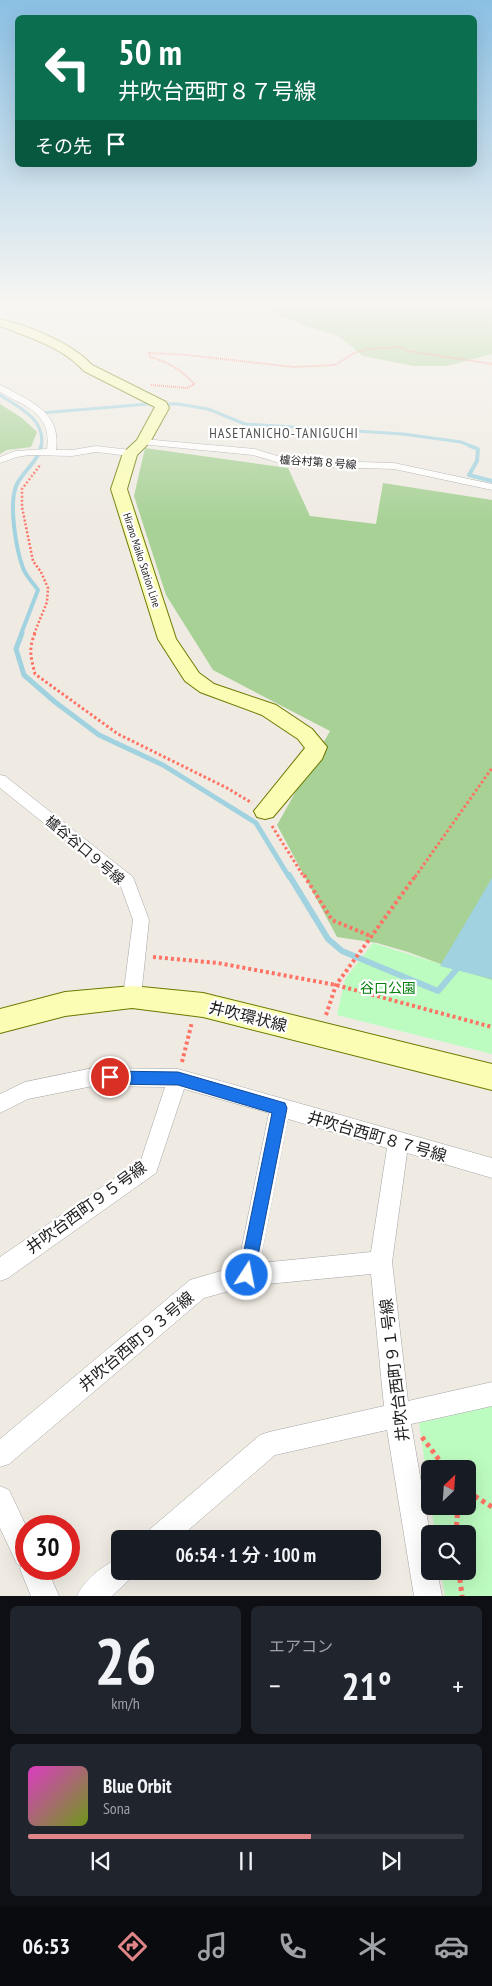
<!DOCTYPE html>
<html lang="ja">
<meta charset="utf-8">
<style>
body{margin:0;font-family:"PT Sans Narrow","Noto Sans JP",sans-serif;background:#20242c;color:#f1f3f6;height:100vh;display:flex;flex-direction:column;font-size:19px;white-space:nowrap}
*{box-sizing:border-box;margin:0}
p{font-size:16px;color:#9ea1a6}
.icon{flex:none;width:28px;height:28px;fill:none;stroke:currentColor;stroke-width:2;stroke-linecap:round;stroke-linejoin:round}
.map{position:relative;height:1596px;overflow:hidden}
.drawer{display:flex;flex-direction:column;gap:10px;padding:10px;background:#0d0f14;flex:1}
.drawer>*{flex:none}
.banner{position:absolute;left:15px;top:15px;width:462px;height:152px;border-radius:8px;box-shadow:0 5px 20px #0002;background:#0b6e4f;color:#fff;overflow:hidden}
.needle{width:32px;rotate:25deg}
.buttons{position:absolute;left:421px;top:1460px;display:grid;gap:10px}
.buttons a{display:grid;place-items:center;width:55px;height:55px;border-radius:8px;background:#171b24;box-shadow:0 5px 20px #0002;font-size:25px}
.speed{position:absolute;left:15px;top:1515px;display:flex;gap:10px;font-size:25px;font-weight:700;text-align:center}
.speed>*{display:grid;place-content:center;width:65px;height:65px;border-radius:50%;background:#171b24;box-shadow:0 5px 20px #0002;line-height:1}
.speed .limit{border:8px solid #d22;background:#fff;color:#111}
.pin{position:absolute;display:grid;place-items:center;width:42px;height:42px;color:#fff;margin:-21px;border:2px solid #fff;border-radius:50%;box-shadow:0 1px 5px #0007}
.me{position:absolute;width:55px;margin:-28px;rotate:11deg;stroke-linejoin:round;filter:drop-shadow(0 0 4px #0008)}
.turn{display:flex;align-items:center;gap:18px;height:105px;padding:0 20px;font-size:22px}
.turn .icon{width:65px;height:65px;stroke-width:2.5}
.turn b{display:block;font-size:35px;line-height:42px}
.then{display:flex;align-items:center;height:48px;padding:0 20px;background:#0003;gap:10px;font-size:19px}
.big{font-size:38px;font-weight:600;line-height:1.1}
.drawer .widget{flex:1;display:flex;flex-direction:column;justify-content:center;gap:8px;min-width:0;padding:0 18px;border-radius:8px;background:#20242c}
.drawer .dial{align-items:center;gap:0}
.dial b{font-size:65px;line-height:1}
.song{display:flex;align-items:center;gap:15px}
.cover{width:60px;height:60px;border-radius:8px;background:linear-gradient(135deg,hsl(310 70% 55%),hsl(80 70% 35%))}
.played{height:5px;border-radius:2px;background:linear-gradient(90deg,#e08688 65%,#363941 65%)}
.keys{display:flex;justify-content:space-around;direction:ltr}
.heat{display:flex;justify-content:space-between;align-items:center;font-size:28px;direction:ltr}
.drawer .tiles{flex:1;display:grid;gap:10px;grid-template-columns:1fr 1fr}
.widget:last-child{grid-column:span 2}
.trip{position:absolute;left:111px;top:1530px;width:270px;height:50px;border-radius:8px;background:#171b24;box-shadow:0 5px 20px #0002;font-weight:600;line-height:50px;text-align:center}
.tab-bar{display:flex;height:80px;justify-content:space-around;align-items:center;background:#090b0e;color:#9ea1a6}
.tab-bar .icon{width:35px;height:35px}
.tab-bar .current{color:#e08688}
.tab-bar b{font-size:22px;color:#f1f3f6}
.map>svg:first-child{display:block}
.forest{fill:#a7d195}
.park{fill:#bdfcc1}
.water{fill:#a1d2df}
.lines{fill:none;stroke-linecap:round;stroke-linejoin:round}
.stream-far3{stroke:#a1d2df;stroke-width:3}
.stream-far2{stroke:#a1d2df;stroke-width:4}
.stream-far1{stroke:#a1d2df;stroke-width:5}
.stream{stroke:#a1d2df;stroke-width:6}
.street-casing{stroke:#a5a5a5;stroke-width:1}
.secondary-casing{stroke:#6d7900;stroke-width:2}
.path-far4{stroke:#ff7264;stroke-width:2;stroke-dasharray:1 1;stroke-linecap:butt}
.path-far3{stroke:#ff7264;stroke-width:2.5;stroke-dasharray:2 2;stroke-linecap:butt}
.path-far2{stroke:#ff7264;stroke-width:3;stroke-dasharray:2.5 2.5;stroke-linecap:butt}
.path-far1{stroke:#ff7264;stroke-width:4;stroke-dasharray:3 3;stroke-linecap:butt}
.path{stroke:#ff7264;stroke-width:5;stroke-dasharray:4 4;stroke-linecap:butt}
.street{fill:#fff;fill-rule:evenodd}
.secondary{fill:#fafdb3;fill-rule:evenodd}
.route{fill:#1a73e8;stroke:#114b97}
.labels{text-anchor:middle;stroke-width:4.5;stroke-linejoin:round;paint-order:stroke}
.far-street-label{font-size:11px;fill:#1e1e1e;stroke:#fff}
.far-quarter-label{font-size:14px;letter-spacing:1px;fill:#515151;stroke:#fff}
.street-label{font-size:14px;fill:#1e1e1e;stroke:#fff}
.park-label{font-size:14px;fill:#06810f;stroke:#fff}
.near-street-label{font-size:16px;fill:#1e1e1e;stroke:#fff}
</style>
<div class="map">
<svg width="492" height="1596" viewBox="0 0 492 1596">
<rect width="100%" height="100%" fill="#efebe3"/>
<!-- forest -->
<path class="forest" d="M292,302H492V354L447,366H414L363,356L337,335L305,326L273,313L268,309Z
M0,404L22,418L37,432L31,447L7,450L0,454Z
M145,448L288,468L310,516L376,524L383,483L492,500V983L408,952L377,943L337,937L277,825L330,731L213,670L166,595L134,496Z"/>
<!-- park -->
<path class="park" d="M373,943L492,980V1054L337,1015L345,979Z
M492,1406V1596H445L441,1571H468V1534H435L431,1506H468V1469H430V1498L419,1423Z"/>
<!-- water -->
<path class="water" d="M492,878V979L440,966Z"/>
<g class="lines">
<!-- stream-far3 -->
<path class="stream-far3" d="M0,395C19,407 47,420 41,447
M41,413L148,404H178L208,409L245,424L403,434L461,442L473,447"/>
<!-- stream-far2 -->
<path class="stream-far2" d="M470,446L478,449L477,461L469,475L492,481
M21,634L38,590C33,583 26,576 23,568C16,549 8,502 17,484C24,470 38,462 41,446"/>
<!-- stream-far1 -->
<path class="stream-far1" d="M22,633L16,649L24,675L55,702L99,735L163,765L256,823L289,877"/>
<!-- stream -->
<path class="stream" d="M289,875L328,939L342,951L438,991L456,970"/>
<!-- street casing -->
<g class="street-casing">
<path id="street" d="M451,302H458L461,307L454,309Z
M0,385C7,388 14,392 21,396C44,408 60,421 56,450H72L96,446L130,450L135,453L130,456L96,452L72,456L29,455L17,457L0,463V457L15,451L47,449C52,413 26,407 0,392Z
M143,439L255,449L290,460L394,463L492,484V490L394,469L290,466L253,455L140,444L138,442Z
M0,775L5,776L133,877L149,920L141,997L138,1002L132,1005L126,1002L123,997L133,920L120,884L0,788Z
M93,1068L178,1069L492,1158V1178L407,1153L392,1262L408,1401L492,1382V1406L411,1424L430,1534V1571H437L442,1596H414L387,1430L275,1455L178,1539H145L149,1530L260,1435L269,1432L384,1406L371,1274L247,1286L204,1298L9,1464L0,1467V1439L190,1280L238,1266L269,1113L184,1089L156,1173L8,1278L0,1281V1257L141,1160L165,1087L93,1086L28,1099L0,1113V1094L25,1082ZM288,1119L387,1148L371,1252L260,1263Z
M0,1486L9,1490L26,1526V1569H47L59,1596H31L20,1569L21,1566L17,1564L0,1528Z
M120,1558V1571H133L129,1580L112,1596H77C84,1580 104,1564 120,1558Z"/>
</g>
<!-- secondary casing -->
<g class="secondary-casing">
<path id="secondary" d="M0,319C29,326 72,343 92,365L166,402L169,408L150,442L137,455L127,489L176,639L199,673L214,684L276,705L312,729L327,747L322,759L273,817L265,819L257,817L254,811L305,748L298,739L262,715L200,692L185,681L158,639L111,489L123,453L137,440L155,407L84,371C61,346 30,338 0,326Z
M132,986L203,993L492,1064V1090L203,1017L132,1008L65,1016L0,1033V1009L65,992Z"/>
</g>
<!-- path-far4 -->
<path class="path-far4" d="M151,385L187,388L194,384C182,370 168,362 150,357L149,353L187,355L293,367L335,365L354,353L368,349L401,347L408,351L492,364"/>
<!-- path-far3 -->
<path class="path-far3" d="M34,634L47,602L48,588L41,572L33,561L22,507V489L41,464"/>
<!-- path-far2 -->
<path class="path-far2" d="M35,633C28,650 31,657 35,674L118,734L227,788L252,803
M272,826L304,877
M415,877L492,768"/>
<!-- path-far1 -->
<path class="path-far1" d="M304,875L332,920L373,937
M153,957L218,963L336,985L492,1027
M326,1015L336,985L416,875
M182,1062L192,1022"/>
<!-- path -->
<path class="path" d="M422,1437L446,1469
M468,1492L492,1507
M456,1534L458,1506
M459,1571L462,1596"/>
<!-- street -->
<use href="#street" class="street"/>
<!-- secondary -->
<use href="#secondary" class="secondary"/>
</g>
<!-- sky -->
<linearGradient id="sky" x2="0" y2="1"><stop stop-color="#8bc0e4"/><stop offset="0.58" stop-color="#f8f6f2"/><stop offset="1" stop-color="#f8f6f2" stop-opacity="0"/></linearGradient>
<rect width="492" height="525" fill="url(#sky)"/>
<!-- route -->
<path class="route" d="M110,1071L178,1072L285,1103L287,1108L253,1281L247,1283L241,1281L239,1275L272,1113L178,1085L110,1084L105,1082L103,1077L105,1073Z"/>
<g class="labels">
<!-- far-street labels -->
<g class="far-street-label">
<text transform="translate(318 462) rotate(4)" y="4">櫨谷村第８号線</text>
<text transform="translate(142 560) rotate(72)" y="4">Hirano Maiko Station Line</text>
</g>
<!-- far-quarter labels -->
<g class="far-quarter-label">
<text x="284" y="438">HASETANICHO-TANIGUCHI</text>
</g>
<!-- street labels -->
<g class="street-label">
<text transform="translate(85 850) rotate(40)" y="5">櫨谷谷口９号線</text>
</g>
<!-- park labels -->
<g class="park-label">
<text x="388" y="993">谷口公園</text>
</g>
<!-- near-street labels -->
<g class="near-street-label">
<text transform="translate(248 1016) rotate(14)" y="6">井吹環状線</text>
<text transform="translate(377 1136) rotate(16)" y="6">井吹台西町８７号線</text>
<text transform="translate(86 1207) rotate(-36)" y="6">井吹台西町９５号線</text>
<text transform="translate(136 1341) rotate(-40)" y="6">井吹台西町９３号線</text>
<text transform="translate(394 1370) rotate(-97)" y="6">井吹台西町９１号線</text>
</g>
</g>
</svg>
<div class="buttons">
<a><svg class="needle" viewBox="-14 -14 28 28"><path d="M0-13l5 13h-10z" fill="#e53935"/><path d="M0 13l5-13h-10z" fill="#9ea1a6"/></svg></a>
<a><svg class="icon" aria-label="search" viewBox="0 0 24 24"><circle cx="10" cy="10" r="6"/><path d="M15 15l6 6"/></svg></a>
</div>
<div class="speed"><div class="limit">30</div></div>
<div class="pin" style="left:110px;top:1077px;background:#d93025"><svg class="icon" aria-label="arrive" viewBox="0 0 24 24"><path d="M6 21V4h12l-3 4 3 4H6"/></svg></div>
<svg class="me" style="left:247px;top:1275px" viewBox="-20 -20 40 40"><circle r="17" fill="#1a73e8" stroke="#fff" stroke-width="3"/><path d="M0-11L8 9 0 5-8 9z" fill="#fff"/></svg>
<div class="trip">06:54 · 1 分 · 100 m</div>
<div class="banner">
<div class="turn"><svg class="icon" aria-label="left" viewBox="0 0 24 24"><path d="M17 20v-9H6M10 6l-5 5 5 5"/></svg><div><b>50 m</b>井吹台西町８７号線</div></div>
<div class="then">その先<svg class="icon" aria-label="arrive" viewBox="0 0 24 24"><path d="M6 21V4h12l-3 4 3 4H6"/></svg></div>
</div>
</div>
<section class="drawer">
<div class="tiles">
<div class="widget dial"><b>26</b><p>km/h</p></div>
<div class="widget"><p>エアコン</p>
<div class="heat"><a>−</a><b class="big">21°</b><a>+</a></div>
</div>
<div class="widget">
<div class="song"><i class="cover"></i><div><b>Blue Orbit</b><p>Sona</p></div></div>
<div class="played"></div>
<div class="keys"><svg class="icon" aria-label="previous" viewBox="0 0 24 24"><path d="M18 5L8 12l10 7zM5 5v14"/></svg><svg class="icon" aria-label="pause" viewBox="0 0 24 24"><path d="M8 5v14M16 5v14"/></svg><svg class="icon" aria-label="next" viewBox="0 0 24 24"><path d="M6 5l10 7-10 7zM19 5v14"/></svg></div>
</div>
</div>
</section>
<nav class="tab-bar">
<b>06:53</b>
<svg class="icon current" aria-label="directions" viewBox="0 0 24 24"><path d="M12 3l9 9-9 9-9-9zM9 14v-3h6M13 9l2 2-2 2"/></svg>
<svg class="icon" aria-label="music" viewBox="0 0 24 24"><path d="M9 18V5l10-2v13"/><circle cx="6" cy="18" r="3"/><circle cx="16" cy="16" r="3"/></svg>
<svg class="icon" aria-label="phone" viewBox="0 0 24 24"><path d="M5 4h4l2 5-3 2q2 4 5 5l2-3 5 2v4C11 20 4 13 5 4z"/></svg>
<svg class="icon" aria-label="climate" viewBox="0 0 24 24"><path d="M12 3v18M4 7l16 10M4 17L20 7"/></svg>
<svg class="icon" aria-label="car" viewBox="0 0 24 24"><path d="M5 17H2v-5l4-1 3-4h7l3 4 3 1v5h-3M9 17h6M6 11h13"/><circle cx="7" cy="17" r="2"/><circle cx="17" cy="17" r="2"/></svg>
</nav>
